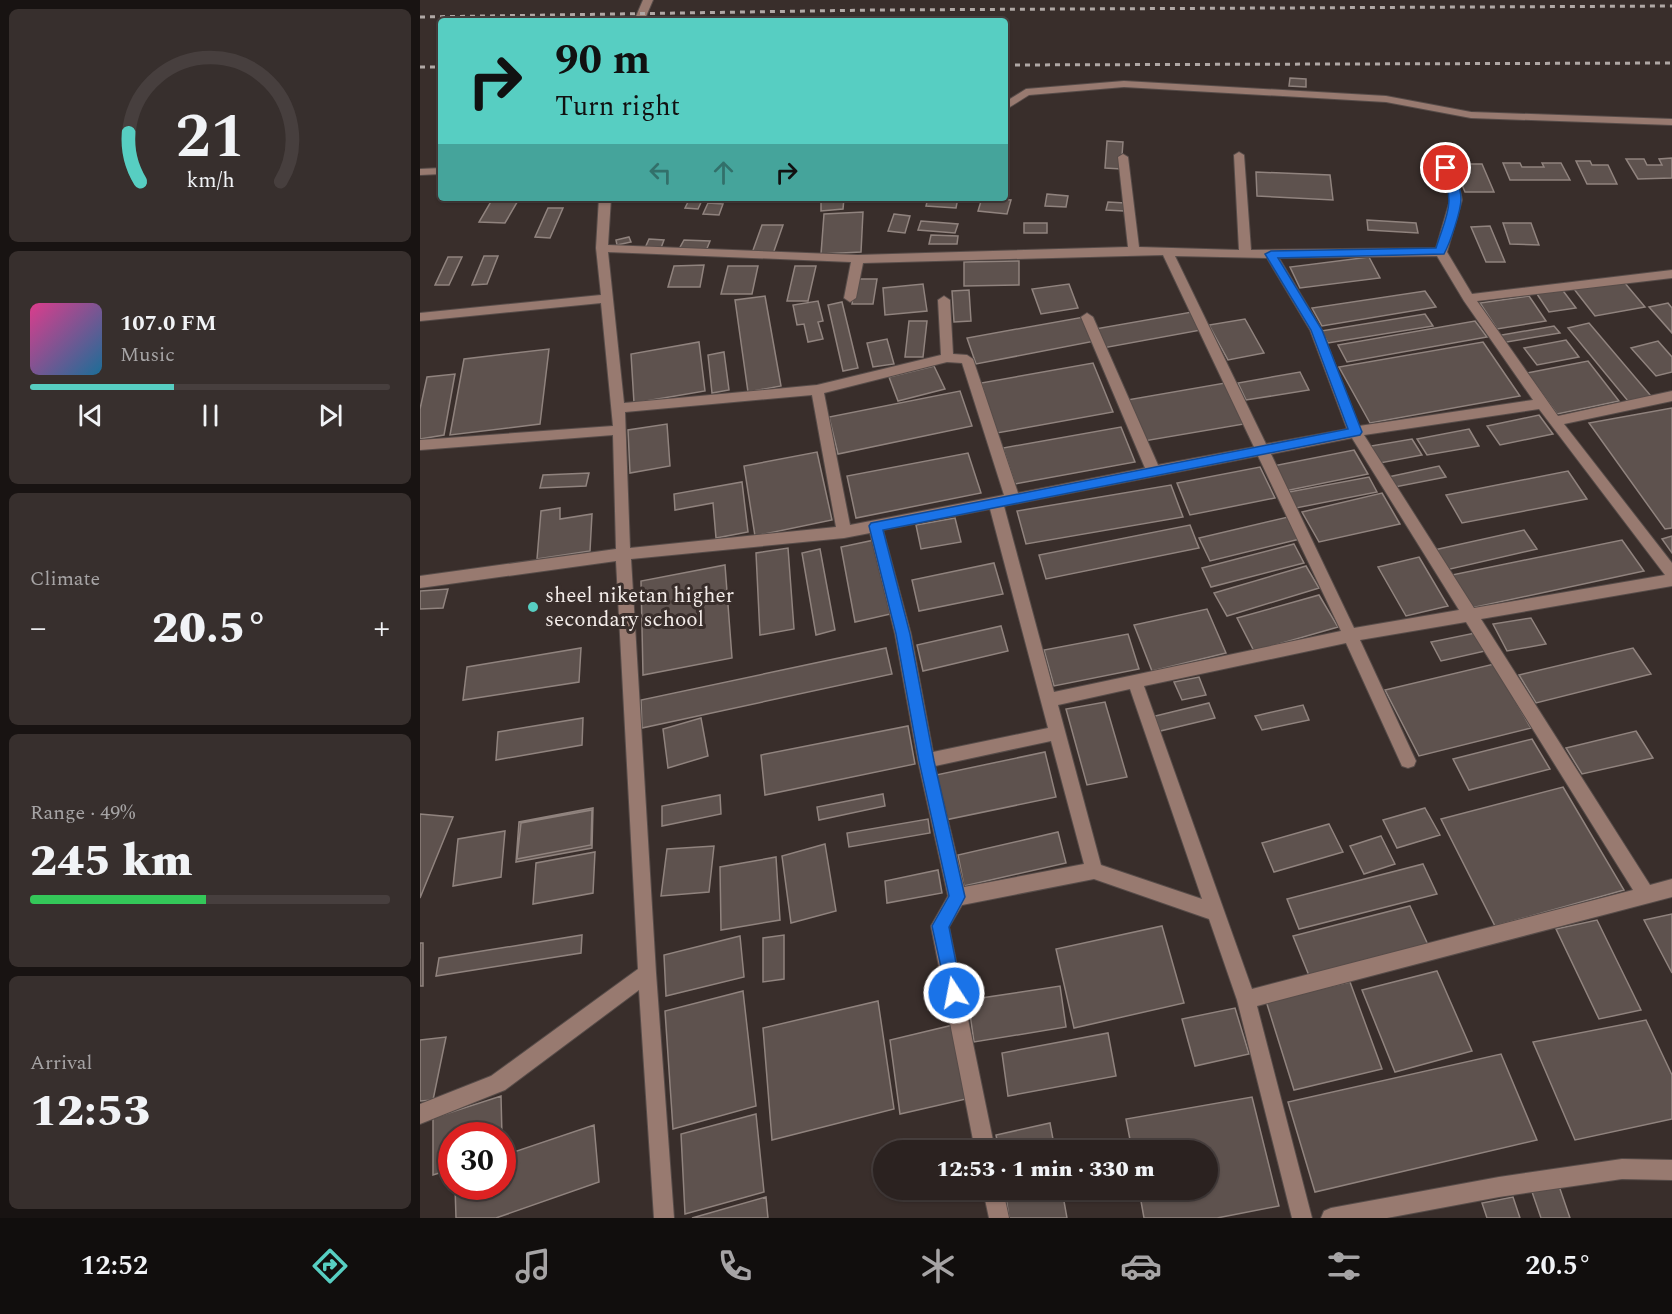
<!DOCTYPE html>
<meta charset="utf-8">
<style>
body{margin:0;font-family:Spectral,serif;background:#372f2d;color:#f1f3f6;height:100vh;display:flex;flex-direction:column;font-size:22px;white-space:nowrap}
*{box-sizing:border-box;margin:0}
p{font-size:20px;color:#a6a4a5}
.icon{flex:none;width:33px;height:33px;fill:none;stroke:currentColor;stroke-width:2;stroke-linecap:round;stroke-linejoin:round}
.map{position:relative;flex:1;overflow:hidden}
.panel{display:flex;flex-direction:column;gap:9px;padding:9px;background:#181312;width:420px}
.panel>*{flex:none}
.banner{position:absolute;left:18px;top:18px;width:570px;height:183px;border-radius:6px;box-shadow:0 2px 4px #0004,0 0 0 2px #473f3e;background:#57cec2;color:#111;overflow:hidden}
.speed{position:absolute;left:18px;top:1122px;display:flex;gap:12px;font-size:30px;font-weight:700;text-align:center}
.speed>*{display:grid;place-content:center;width:78px;height:78px;border-radius:50%;background:#2b2220;box-shadow:0 2px 4px #0004,0 0 0 2px #473f3e;line-height:1}
.speed .limit{border:9px solid #d22;background:#fff;color:#111}
.pin{position:absolute;display:grid;place-items:center;width:51px;height:51px;color:#fff;margin:-26px;border:3px solid #fff;border-radius:50%;box-shadow:0 2px 6px #0007}
.me{position:absolute;width:66px;margin:-33px;rotate:349deg;stroke-linejoin:round;filter:drop-shadow(0 0 4px #0008)}
.turn{display:flex;align-items:center;gap:21px;height:126px;padding:0 18px;font-size:27px}
.turn .icon{width:78px;height:78px;stroke-width:2.5}
.turn b{display:block;font-size:42px;line-height:51px}
.lanes{display:flex;align-items:center;height:57px;padding:0 18px;background:#0003;justify-content:center;gap:30px;direction:ltr}
.lanes .off{opacity:.35}
.big{font-size:45px;font-weight:800;line-height:1.1}
.panel .card{flex:1;display:flex;flex-direction:column;justify-content:center;gap:9px;min-width:0;padding:0 21px;border-radius:9px;background:#372f2d}
.panel .dial{align-items:center;gap:0}
.dial svg{height:156px;overflow:visible;fill:none;stroke:#473f3e;stroke-width:7;stroke-linecap:round;text-anchor:middle}
.dial text{fill:#f1f3f6;stroke:none}
.song{display:flex;align-items:center;gap:18px}
.cover{width:72px;height:72px;border-radius:9px;background:linear-gradient(135deg,hsl(330 70% 55%),hsl(200 70% 35%))}
.played{height:6px;border-radius:3px;background:linear-gradient(90deg,#57cec2 40%,#473f3e 40%)}
.keys{display:flex;justify-content:space-around;direction:ltr}
.heat{display:flex;justify-content:space-between;align-items:center;font-size:33px;direction:ltr}
.charge{height:9px;border-radius:4px;background:linear-gradient(90deg,#34c759 49%,#473f3e 0)}
.trip{position:absolute;left:453px;top:1140px;width:345px;height:60px;border-radius:30px;background:#2b2220;box-shadow:0 2px 4px #0004,0 0 0 2px #473f3e;font-weight:800;line-height:60px;text-align:center}
.dock{display:flex;height:96px;justify-content:space-around;align-items:center;background:#110e0d;color:#a6a4a5}
.dock .icon{width:42px;height:42px}
.dock .active{color:#57cec2}
.dock b{font-size:27px;color:#f1f3f6}
main{display:flex;flex:1;min-height:0}
.map>svg:first-child{display:block}
.building{fill:#5e524e;stroke:#90837e;stroke-width:1.5}
.lines{fill:none;stroke-linecap:round;stroke-linejoin:round}
.minor-casing{stroke:#574c49;stroke-width:2}
.minor{fill:#987a70;fill-rule:evenodd}
.rail{stroke:#b0a8a5;stroke-width:3;stroke-dasharray:5 5;stroke-linecap:butt}
.route{fill:#1a73e8;stroke:#114b97;stroke-width:1.5}
.poi-dot{fill:#57cec2;stroke:#392e2b;stroke-width:2}
.labels{text-anchor:middle;stroke-width:6;stroke-linejoin:round;paint-order:stroke}
.poi-label{font-size:21px;fill:#f3ece9;stroke:#392e2b;text-anchor:start}
</style>
<main>
<section class="panel">
<div class="card dial"><svg viewBox="0 0 100 80">
<path d="M14 69A42 42 0 1 1 86 69"/>
<path d="M14 69A42 42 0 0 1 8 44" stroke="#57cec2"/>
<text x="50" y="56" font-size="32" font-weight="700">21</text>
<text x="50" y="72" font-size="11">km/h</text>
</svg></div>
<div class="card">
<div class="song"><i class="cover"></i><div><b>107.0 FM</b><p>Music</p></div></div>
<div class="played"></div>
<div class="keys"><svg class="icon" aria-label="previous" viewBox="0 0 24 24"><path d="M18 5L8 12l10 7zM5 5v14"/></svg><svg class="icon" aria-label="pause" viewBox="0 0 24 24"><path d="M8 5v14M16 5v14"/></svg><svg class="icon" aria-label="next" viewBox="0 0 24 24"><path d="M6 5l10 7-10 7zM19 5v14"/></svg></div>
</div>
<div class="card"><p>Climate</p>
<div class="heat"><a>−</a><b class="big">20.5°</b><a>+</a></div>
</div>
<div class="card"><p>Range · 49%</p><b class="big">245 km</b><div class="charge"></div></div>
<div class="card"><p>Arrival</p><b class="big">12:53</b></div>
</section>
<div class="map">
<svg width="1252" height="1218" viewBox="0 0 1252 1218">
<rect width="100%" height="100%" fill="#392e2b"/>
<!-- building -->
<path class="building" d="M870,78L886,79V87L869,86Z
M687,141L703,142L701,169L685,168Z
M1252,158V178L1218,179L1206,159H1224L1227,165H1242L1239,159Z
M1156,161H1170L1172,165H1188L1197,184H1167Z
M1083,163H1100L1102,167H1124L1122,163H1141L1150,180H1090Z
M1046,164H1062L1074,192H1045L1035,168H1047Z
M836,172L910,175L913,200L837,196Z
M627,194L648,196L646,207L625,206Z
M73,198L99,199L85,223L59,222Z
M270,198H283L278,209L265,208Z
M401,198H424L423,209L401,211Z
M508,198H538L536,208L506,206Z
M562,198L591,200L587,214L558,211Z
M688,202L705,203L704,211L686,210Z
M288,203L303,204L299,215L283,214Z
M128,208H143L130,238L115,237Z
M443,212L441,252L401,254L404,214Z
M474,214L490,216L485,233L468,231Z
M947,220L996,223L998,233L948,230Z
M501,221L538,224L535,233L498,230Z
M604,223H627V233H604Z
M1083,223H1111L1119,245L1090,244Z
M342,225H363L353,254L332,253Z
M1070,226L1085,262H1066L1051,227Z
M511,235L538,236L537,244H509Z
M209,237L211,242L197,245L196,240Z
M229,239L244,240L241,248H225Z
M264,240L290,241L286,251L259,249Z
M64,256H78L67,284L52,285Z
M28,257H42L29,285H15Z
M949,257L960,278L880,288L870,267Z
M599,261V285L544,286V262Z
M284,265L280,287H248L254,266Z
M308,266H338L332,294H301Z
M375,266H396L388,301H367Z
M436,279H457L453,304H432Z
M1204,282L1225,307L1175,316L1154,289Z
M503,284L507,311L465,315L463,288Z
M649,284L658,308L621,314L612,289Z
M1141,288L1156,308L1129,312L1115,291Z
M549,290L551,321L534,322L532,291Z
M1005,291L1016,307L902,326L892,308Z
M345,296L361,386L328,392L315,300Z
M1109,296L1126,321L1077,329L1060,303Z
M398,301L403,321L398,322L403,339L388,342L384,324L377,325L373,305Z
M422,302L438,368L423,371L408,305Z
M1248,303L1252,308V333L1229,307Z
M772,312L781,330L683,348L675,329Z
M1005,314L1013,326L908,343L901,331Z
M664,317L675,341L556,364L547,338Z
M825,319L844,353L808,360L789,325Z
M489,321H507L503,357H485Z
M1055,321L1067,337L927,362L918,345Z
M1169,323L1231,396L1208,401L1148,328Z
M1134,326L1140,333L1081,343L1076,336Z
M467,339L474,364L453,367L447,343Z
M1146,340L1159,357L1117,365L1104,348Z
M1238,341L1252,357V372L1236,376L1211,348Z
M279,342L285,391L214,403L211,354Z
M1063,342L1100,396L950,423L919,367Z
M129,349L120,424L30,435L44,359Z
M304,352L309,390L292,393L288,355Z
M1168,361L1199,401L1137,414L1107,373Z
M673,363L693,412L577,433L561,383Z
M514,366L525,389L478,401L469,377Z
M880,372L889,390L826,400L818,383Z
M35,374L24,435L0,439V409L7,377Z
M805,383L824,424L724,441L707,400Z
M540,391L552,426L418,454L409,417Z
M1252,408V528L1245,529L1169,423Z
M1119,415L1133,434L1080,445L1067,426Z
M247,424L250,466L210,473L208,430Z
M701,427L715,462L595,484L583,448Z
M1049,429L1059,446L1007,455L997,439Z
M992,439L1002,455L960,463L951,446Z
M934,450L948,474L865,491L853,466Z
M397,452L412,520L335,536L324,466Z
M548,453L561,493L436,518L427,476Z
M1019,466L1026,477L975,487L968,477Z
M840,467L855,498L770,515L757,483Z
M1148,471L1167,499L1042,523L1026,495Z
M169,473L166,486L120,488L123,475Z
M949,477L957,492L876,508L869,492Z
M322,482L328,532L296,538L293,503L255,510L254,494Z
M751,485L763,517L606,544L597,511Z
M962,493L980,524L899,542L882,512Z
M140,508V519L172,514L170,551L117,559L121,511Z
M868,517L880,539L790,561L779,538Z
M535,518L541,542L501,549L496,525Z
M770,525L779,548L626,579L619,555Z
M1104,530L1117,549L1026,570L1014,550Z
M1252,536V553L1242,539Z
M459,539L475,613L435,622L421,547Z
M1202,540L1224,571L1051,608L1032,575Z
M874,544L884,563L791,587L782,568Z
M368,548L374,629L340,635L336,553Z
M400,549L415,630L396,635L382,553Z
M999,557L1028,606L986,616L958,567Z
M574,563L583,594L499,611L492,580Z
M305,565L312,658L223,675L221,581Z
M886,566L899,588L807,616L794,593Z
M28,589L23,608L0,609V591Z
M899,595L918,627L834,651L817,618Z
M787,609L806,653L732,671L714,625Z
M1111,618L1126,644L1087,651L1073,624Z
M581,626L588,651L503,671L497,645Z
M1055,633L1065,651L1021,661L1011,642Z
M708,634L719,669L634,686L624,650Z
M161,648L159,682L43,700L47,667Z
M466,648L472,674L222,728L221,700Z
M1213,648L1231,674L1116,703L1099,675Z
M1074,664L1111,728L999,756L965,690Z
M779,677L786,695L762,700L754,682Z
M685,702L707,777L667,785L646,709Z
M789,703L795,718L736,732L731,717Z
M883,705L889,720L842,730L835,716Z
M163,718L162,745L76,760L78,732Z
M281,718L288,756L248,768L243,729Z
M488,726L495,764L345,795L341,755Z
M1216,731L1233,758L1162,774L1146,748Z
M1112,739L1130,769L1049,790L1033,759Z
M625,752L636,797L525,820L516,775Z
M1143,787L1204,890L1075,926L1021,819Z
M463,794L465,806L399,820L397,807Z
M300,795L301,814L242,826V806Z
M173,808L172,848L96,862L99,822Z
M1005,808L1020,835L977,848L963,820Z
M172,810L171,845L97,859L101,823Z
M0,814L33,817L0,898Z
M508,819L510,833L429,847L427,833Z
M909,824L923,852L854,872L842,843Z
M85,831L81,877L33,886L38,839Z
M638,832L646,863L544,886L538,855Z
M961,836L975,864L944,874L930,846Z
M405,844L416,911L371,923L362,856Z
M294,846L289,892L241,896L247,849Z
M175,852L173,893L113,904L116,863Z
M356,857L360,920L301,930L300,867Z
M1003,864L1017,894L879,929L867,899Z
M518,870L522,893L467,903L465,881Z
M990,906L1009,947L890,978L873,936Z
M1252,914V973L1224,920Z
M1177,920L1221,1010L1179,1019L1136,929Z
M742,926L764,1003L654,1028L636,949Z
M162,935L161,953L16,976L19,958Z
M364,935V979L343,982V938Z
M320,936L324,977L246,996L244,955Z
M0,943H3V986H0Z
M1017,971L1052,1051L975,1072L942,990Z
M930,982L962,1069L874,1090L846,1001Z
M640,986L646,1027L554,1042L548,1000Z
M323,991L336,1106L253,1129L245,1011Z
M458,1001L474,1109L352,1140L343,1028Z
M815,1008L829,1054L775,1066L762,1019Z
M1226,1020L1252,1075V1119L1155,1140L1113,1042Z
M533,1025L546,1099L480,1114L470,1040Z
M688,1033L696,1076L588,1096L582,1053Z
M26,1037L13,1100L0,1101V1040Z
M1081,1054L1117,1140L895,1192L868,1102Z
M81,1096L82,1136H32V1169L13,1175V1118Z
M832,1097L859,1206L797,1218H724L719,1190H788V1150H712L706,1119Z
M336,1114L344,1192L265,1214L261,1134Z
M630,1123L635,1150H579L576,1135Z
M174,1125L179,1182L76,1218H36L35,1186H82V1156Z
M1139,1186L1150,1218H1121L1111,1189Z
M585,1190H642L647,1218H589Z
M346,1197L348,1218H272Z
M1093,1197L1100,1218H1067L1062,1203Z"/>
<g class="lines">
<!-- minor casing -->
<g class="minor-casing">
<path id="minor" d="M223,0H233L224,21H214Z
M704,81L966,96L1051,112L1252,119V125L1051,118L966,102L704,87L609,95L585,110V102L606,89Z
M1018,147L1023,150L1039,186L1042,200L1027,252L1052,294L1252,270V278L1057,301L1138,416L1252,391V401L1144,424L1252,563V586L1061,619L1230,885L1252,879V897L837,1006L892,1218H872L817,1000L789,919L674,879L542,905L529,927L575,1150H555L511,926L528,896L498,761L475,634L450,533L424,538L211,559L236,973L254,1218H234L219,990L85,1090L0,1124V1104L71,1076L218,969L196,561L0,588V576L196,549L193,435L0,450V440L193,426L181,303L0,321V313L181,295L176,248L179,198H191L188,245L438,255L708,247L698,157L703,154L708,157L719,247L819,250L814,155L819,152L824,155L831,250L1016,248L1030,200L1029,186L1013,150ZM188,252L431,262L424,298L430,302L436,298L443,263L743,255L834,447L738,465L673,317L667,313L661,317L725,468L598,493L553,359L547,355L533,354L530,300L524,296L518,300L521,355L397,385L204,403ZM755,256L847,258L890,330L927,429L846,444ZM1017,256L1044,301L1113,400L939,426L902,330L859,258ZM527,362L542,363L584,495L430,525L404,393ZM392,395L416,527L210,548L205,412ZM1119,409L1245,575L1054,608L944,435ZM932,438L1039,610L934,628L851,454ZM838,456L921,631L634,692L584,506ZM570,509L628,728L513,752L491,634L463,530ZM1046,622L1213,890L832,989L724,686L926,643L982,766L988,768L994,766L996,761L940,640ZM710,689L782,899L681,865L638,705ZM631,741L664,864L544,887L515,766Z
M21,168V174L0,175V169Z
M1202,1159L1252,1160V1180L1202,1179L1079,1197L967,1218H901L904,1211L911,1208L1079,1177Z
M563,1190H583L589,1218H569Z"/>
</g>
<!-- minor -->
<use href="#minor" class="minor"/>
<!-- rail -->
<path class="rail" d="M0,17L455,10L1252,6
M585,65L1252,63
M0,67H21"/>
</g>
<!-- route -->
<path class="route" d="M1026,165C1034,169 1041,189 1041,199C1041,211 1030,243 1024,254L858,258L902,330L942,432L940,435L463,530L490,634L514,761L545,897L529,927L542,993L540,999L534,1002L528,999L512,926L529,896L499,761L476,634L449,526L451,523L928,429L891,330L845,254L851,251L1016,248C1027,213 1036,204 1021,168Z"/>
<!-- markers -->
<circle class="poi-dot" cx="113" cy="607" r="6"/>
<g class="labels">
<!-- poi labels -->
<g class="poi-label">
<text x="125" y="602">sheel niketan higher<tspan x="125" dy="24">secondary school</tspan></text>
</g>
</g>
</svg>
<div class="speed"><div class="limit">30</div></div>
<div class="pin" style="left:1026px;top:168px;background:#d93025"><svg class="icon" aria-label="arrive" viewBox="0 0 24 24"><path d="M6 21V4h12l-3 4 3 4H6"/></svg></div>
<svg class="me" style="left:534px;top:993px" viewBox="-20 -20 40 40"><circle r="17" fill="#1a73e8" stroke="#fff" stroke-width="3"/><path d="M0-11L8 9 0 5-8 9z" fill="#fff"/></svg>
<div class="trip">12:53 · 1 min · 330 m</div>
<div class="banner">
<div class="turn"><svg class="icon" aria-label="right" viewBox="0 0 24 24"><path d="M7 20v-9h11M14 6l5 5-5 5"/></svg><div><b>90 m</b>Turn right</div></div>
<div class="lanes"><svg class="icon off" aria-label="left" viewBox="0 0 24 24"><path d="M17 20v-9H6M10 6l-5 5 5 5"/></svg><svg class="icon off" aria-label="ahead" viewBox="0 0 24 24"><path d="M12 20V5M6 11l6-6 6 6"/></svg><svg class="icon" aria-label="right" viewBox="0 0 24 24"><path d="M7 20v-9h11M14 6l5 5-5 5"/></svg></div>
</div>
</div>
</main>
<nav class="dock">
<b>12:52</b>
<svg class="icon active" aria-label="directions" viewBox="0 0 24 24"><path d="M12 3l9 9-9 9-9-9zM9 14v-3h6M13 9l2 2-2 2"/></svg>
<svg class="icon" aria-label="music" viewBox="0 0 24 24"><path d="M9 18V5l10-2v13"/><circle cx="6" cy="18" r="3"/><circle cx="16" cy="16" r="3"/></svg>
<svg class="icon" aria-label="phone" viewBox="0 0 24 24"><path d="M5 4h4l2 5-3 2q2 4 5 5l2-3 5 2v4C11 20 4 13 5 4z"/></svg>
<svg class="icon" aria-label="climate" viewBox="0 0 24 24"><path d="M12 3v18M4 7l16 10M4 17L20 7"/></svg>
<svg class="icon" aria-label="car" viewBox="0 0 24 24"><path d="M5 17H2v-5l4-1 3-4h7l3 4 3 1v5h-3M9 17h6M6 11h13"/><circle cx="7" cy="17" r="2"/><circle cx="17" cy="17" r="2"/></svg>
<svg class="icon" aria-label="filters" viewBox="0 0 24 24"><path d="M4 7h16M4 17h16"/><circle cx="9" cy="7" r="2"/><circle cx="15" cy="17" r="2"/></svg>
<b>20.5°</b>
</nav>
